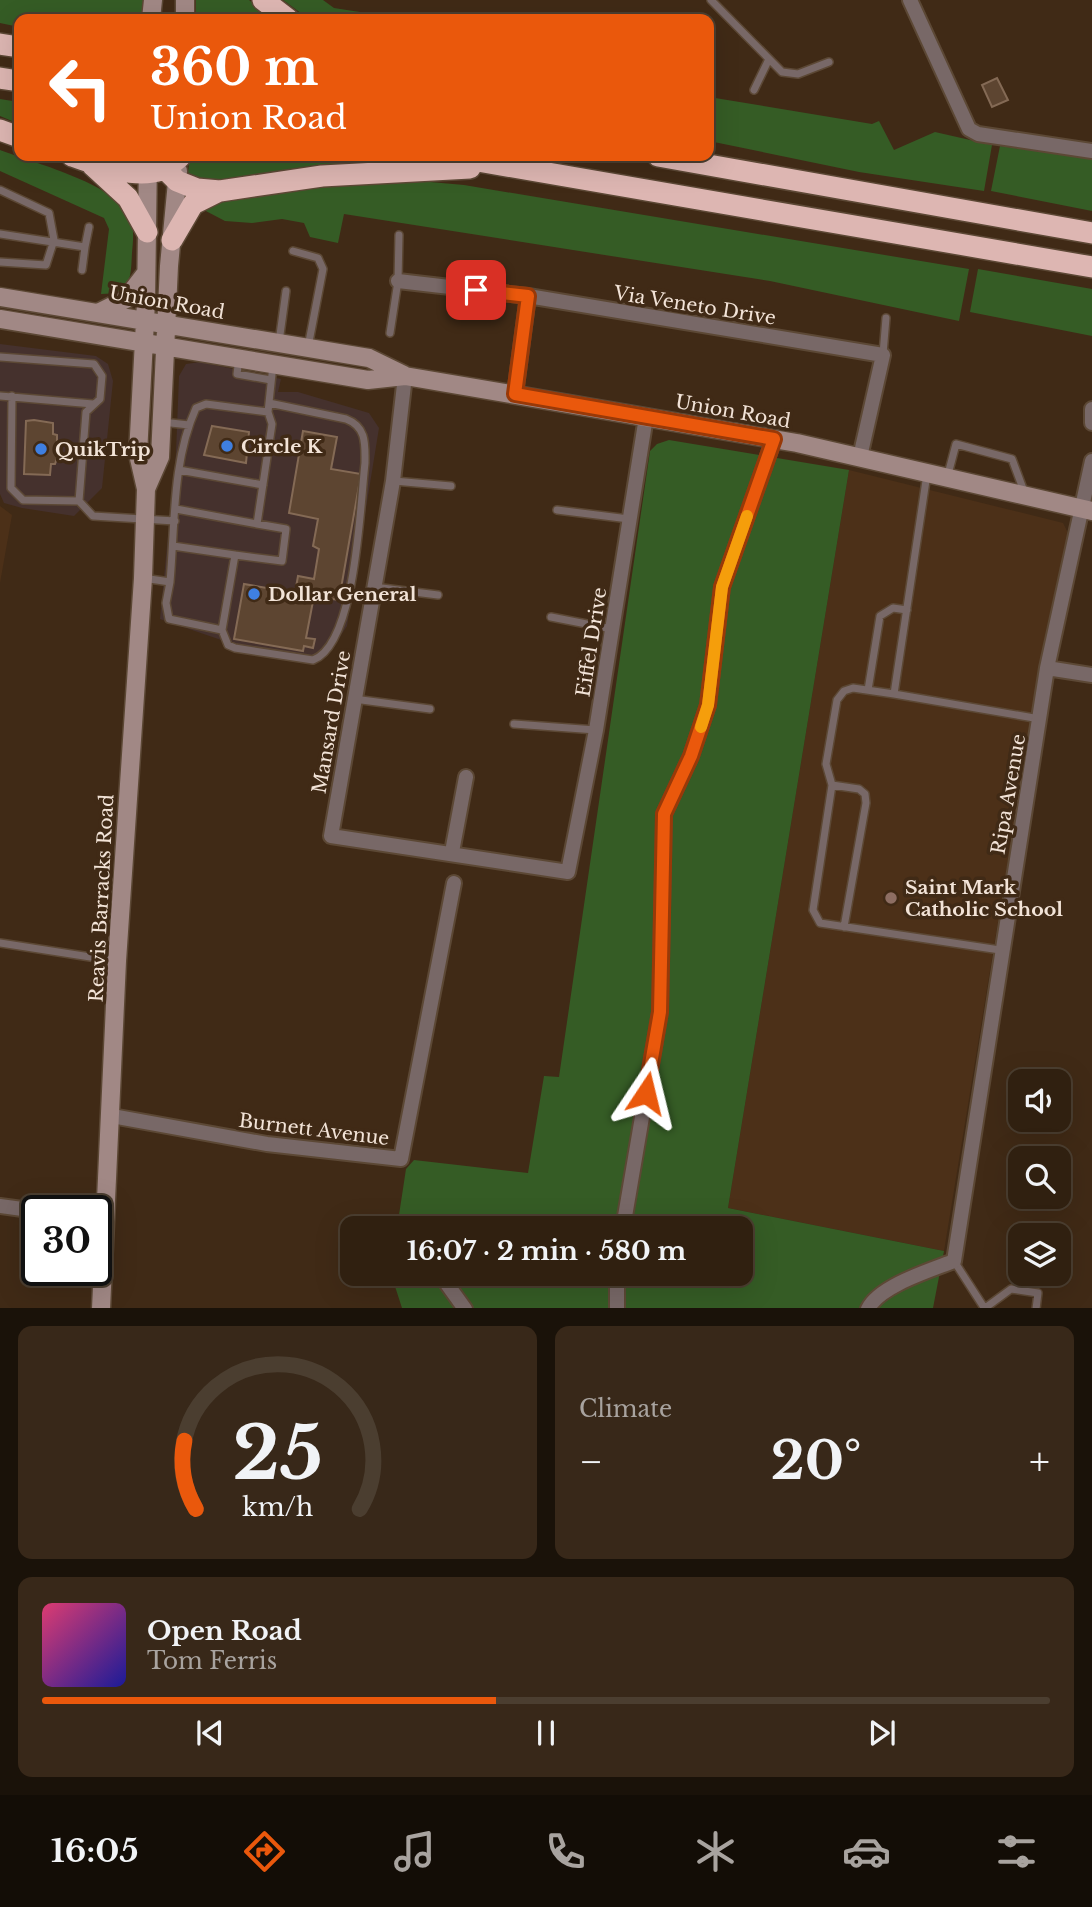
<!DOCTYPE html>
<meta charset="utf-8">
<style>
body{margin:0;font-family:"Libre Baskerville",serif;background:#382819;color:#f1f3f6;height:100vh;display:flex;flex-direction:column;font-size:26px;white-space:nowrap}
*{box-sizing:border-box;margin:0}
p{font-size:23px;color:#a8a39f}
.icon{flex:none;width:38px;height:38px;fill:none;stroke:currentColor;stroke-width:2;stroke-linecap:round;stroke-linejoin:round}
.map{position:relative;height:1308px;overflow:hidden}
.drawer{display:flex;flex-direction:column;gap:18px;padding:18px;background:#1a1209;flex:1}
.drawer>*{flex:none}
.top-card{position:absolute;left:14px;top:14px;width:700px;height:147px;border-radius:14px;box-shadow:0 7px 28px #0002,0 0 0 2px #4b3e30;background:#ea580c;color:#fff;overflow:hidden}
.controls{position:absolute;left:1008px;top:1069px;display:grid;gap:14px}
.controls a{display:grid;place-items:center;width:63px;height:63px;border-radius:14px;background:#302010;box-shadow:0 7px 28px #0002,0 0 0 2px #4b3e30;font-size:35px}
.speed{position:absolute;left:21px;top:1195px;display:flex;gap:14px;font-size:35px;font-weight:700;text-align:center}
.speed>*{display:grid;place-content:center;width:91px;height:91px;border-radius:50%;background:#302010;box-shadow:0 7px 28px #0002,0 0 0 2px #4b3e30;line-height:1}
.speed .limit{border:4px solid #111;border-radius:10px;background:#fff;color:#111}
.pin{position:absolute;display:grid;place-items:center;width:60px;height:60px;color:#fff;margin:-30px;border-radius:14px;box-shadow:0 4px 10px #0006}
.me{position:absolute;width:77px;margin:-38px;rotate:10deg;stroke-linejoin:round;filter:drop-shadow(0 0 5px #0008)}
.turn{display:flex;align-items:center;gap:24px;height:147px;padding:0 21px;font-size:32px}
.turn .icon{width:91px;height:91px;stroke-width:2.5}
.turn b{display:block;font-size:49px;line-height:60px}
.big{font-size:52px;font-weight:700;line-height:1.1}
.drawer .tile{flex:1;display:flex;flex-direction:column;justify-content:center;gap:10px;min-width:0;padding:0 24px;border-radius:14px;background:#382819}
.drawer .dial{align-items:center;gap:0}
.dial svg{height:182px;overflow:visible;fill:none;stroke:#4b3e30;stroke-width:7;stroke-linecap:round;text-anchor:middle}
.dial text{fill:#f1f3f6;stroke:none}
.song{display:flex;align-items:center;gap:21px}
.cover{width:84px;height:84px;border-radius:10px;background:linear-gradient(135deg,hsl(340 70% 55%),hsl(240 70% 35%))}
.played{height:7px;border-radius:4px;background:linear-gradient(90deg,#ea580c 45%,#4b3e30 45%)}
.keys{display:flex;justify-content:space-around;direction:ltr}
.heat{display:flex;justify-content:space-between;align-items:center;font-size:38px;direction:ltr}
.drawer .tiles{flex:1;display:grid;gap:18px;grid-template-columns:1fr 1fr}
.tile:last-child{grid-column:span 2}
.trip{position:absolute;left:340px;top:1216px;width:413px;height:70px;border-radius:14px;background:#302010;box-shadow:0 7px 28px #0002,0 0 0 2px #4b3e30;font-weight:700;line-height:70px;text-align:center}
.tab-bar{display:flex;height:112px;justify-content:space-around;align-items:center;background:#130d06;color:#a8a39f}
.tab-bar .icon{width:49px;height:49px}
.tab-bar .on{color:#ea580c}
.tab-bar b{font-size:32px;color:#f1f3f6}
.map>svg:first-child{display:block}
.commercial{fill:#45312d}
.built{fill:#4c3018}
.green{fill:#355c25}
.building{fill:#5d4531;stroke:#846a55;stroke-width:2}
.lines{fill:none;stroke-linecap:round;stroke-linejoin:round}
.lane-casing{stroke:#5c4835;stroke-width:10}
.street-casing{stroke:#5c4835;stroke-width:18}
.secondary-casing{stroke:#5c4835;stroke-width:21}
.highway-casing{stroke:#5c4835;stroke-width:24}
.lane{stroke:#786867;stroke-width:7}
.street{stroke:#786867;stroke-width:14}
.secondary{stroke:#a18885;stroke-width:18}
.highway{stroke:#ddb6b2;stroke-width:21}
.route-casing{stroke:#983908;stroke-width:18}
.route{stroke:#ea580c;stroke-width:12}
.slow{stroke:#f59e0b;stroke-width:12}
.shop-dot{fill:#3f7fe0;stroke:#402a16;stroke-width:2.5}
.education-dot{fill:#8d6e63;stroke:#402a16;stroke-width:2.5}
.labels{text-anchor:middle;stroke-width:7;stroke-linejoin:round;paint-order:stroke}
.street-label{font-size:19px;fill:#f2e3d7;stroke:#402a16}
.poi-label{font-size:19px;font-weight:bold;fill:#f2e3d7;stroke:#402a16;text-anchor:start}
</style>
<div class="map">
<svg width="1092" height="1309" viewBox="0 0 1092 1309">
<rect width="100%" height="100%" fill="#402a16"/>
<!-- commercial -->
<path class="commercial" d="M0,344L96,356L108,364L113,381L102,488L74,516L22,508L4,503L0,494Z
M200,362L281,379L278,392H298L369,413L379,428L347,626L333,647L316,657L227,642L160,619L176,453L179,376L186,364Z"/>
<!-- built -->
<path class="built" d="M849,470L1063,523L1068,533L1045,635L944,1251L728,1208Z
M0,506L12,515L0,583Z"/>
<!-- green -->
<path class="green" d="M0,0H144L143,19H19V27L0,23Z
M196,0H249L273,19H196Z
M283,0H323L334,8L405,19H309Z
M709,97L872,124L879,121L894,150L935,132L992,145L984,191L859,172L709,141Z
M0,99L19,102V124L0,116Z
M1000,146L1092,159V211L991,191Z
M0,150C34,163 113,183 129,215C135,227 133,241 132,253C131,269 132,281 121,293L101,294L109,229L104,218L0,171Z
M190,156H330L366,163L207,183L191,178L188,172Z
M419,181L464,185L969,269L959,321L770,281L344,214L338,243L310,237L304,223L282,219L252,223L225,221L202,209C264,185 352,183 419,181Z
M978,269L1092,289V336L970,312Z
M669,440L849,470L728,1208L944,1251L933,1308H402L391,1274H740V1228H397L406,1169L414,1160L528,1173L544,1076L559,1077L650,451L657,444Z"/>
<!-- building -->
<path class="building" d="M997,78L1008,100L992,107L982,85Z
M34,420L53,423V434L57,435V458L55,464H51L50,475L24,474L26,421Z
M212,426L249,432L246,463L204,455Z
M303,431L337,437L331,469L361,474L339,600L314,596L306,638L315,639L313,648L304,646L303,651L234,639L244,584L295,593L298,576L314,579L319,549L313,546L318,519L289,513Z"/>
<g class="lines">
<!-- lane casing -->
<g class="lane-casing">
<path id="lane" d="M711,0L782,72L798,74L829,62
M754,90L769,59
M0,190L49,213L54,240L46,265L0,262
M0,234L85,247L89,227
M293,251L318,258L323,269L308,347
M82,270L85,247
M390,333L398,281L399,235
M279,342L286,291
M883,354L886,318
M0,357L94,364L102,376L100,399L86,412L79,501L93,516L175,521
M239,358L237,374L271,380
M0,396L93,404
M12,396L11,488L23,500L79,501
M162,422L189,425
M179,470L263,485
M947,478L956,444L1012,459L1025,494
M394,481L451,486
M176,509L257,524L272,424L268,412L273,365
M557,510L629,519
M173,546L235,555
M143,578L170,582C175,525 172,461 196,408L206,404L268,412
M170,582L166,603L169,619L222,630L235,555L282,561L286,529L257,524
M374,587L438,595
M551,617L612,629
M222,630L228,645L235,648L313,660C356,644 360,506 365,463C365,445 367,427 346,419L269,403
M868,690L880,616L893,608L907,610
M894,694L1040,719
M354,699L430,709
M514,724L596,730
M832,785L826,764L837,700L844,691L853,688L894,694L927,474
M844,927L866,803L865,794L859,789L832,785L813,910L820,923L1000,950
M0,943L116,961
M954,1261L985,1309
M985,1308L1011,1289L1038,1293L1036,1309"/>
</g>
<!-- street casing -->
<g class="street-casing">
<path id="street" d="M910,0L969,129L978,134L1092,151
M398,281L528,296L883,355L860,457
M405,376L393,481L331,836L568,872L596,730L646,417
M515,394L528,296
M1092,409V423
M1047,668L1092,675
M452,852L466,777
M112,1116L267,1144L401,1159L454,883
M0,1206L37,1211
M623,1228L660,1012L664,814L691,756L708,705L722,587L774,439
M443,1274L447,1284L465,1309
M617,1309V1274
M868,1309C879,1286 931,1270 954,1261L1047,668L1092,461"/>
</g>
<!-- secondary casing -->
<g class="secondary-casing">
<path id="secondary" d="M185,0V19
M151,19L153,0
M0,297L369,358L404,375
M100,312L126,299L146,273
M0,319L368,380L405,376L797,443L1092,511
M146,489L160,457L169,266L178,171
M101,1309L117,961L143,578L146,489L138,454L146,302L148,159"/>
</g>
<!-- highway casing -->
<g class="highway-casing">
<path id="highway" d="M263,0L288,19
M0,44L19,47
M0,78L19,81
M0,130L19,137
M72,156C97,165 135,179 161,170C168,168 174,162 180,157
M152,156L177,181L197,189L220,191L322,176L470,168
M449,156L1092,267
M658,156L1092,233
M92,165L128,198L147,232
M172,240L193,204L219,191"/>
</g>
<!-- lane -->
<use href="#lane" class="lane"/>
<!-- street -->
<use href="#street" class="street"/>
<!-- secondary -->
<use href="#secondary" class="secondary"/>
<!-- highway -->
<use href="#highway" class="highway"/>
</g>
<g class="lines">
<!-- route casing -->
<g class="route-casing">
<path id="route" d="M476,290L528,296L515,394L774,439L722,587L708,705L691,756L664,814L660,1012L646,1093"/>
</g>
<!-- route -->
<use href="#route" class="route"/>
<!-- slow -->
<path class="slow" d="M701,727L708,705L722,587L747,516"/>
</g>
<!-- markers -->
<g class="shop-dot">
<circle cx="227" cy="446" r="7"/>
<circle cx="41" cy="449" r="7"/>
<circle cx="254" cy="594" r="7"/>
</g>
<circle class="education-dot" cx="891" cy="898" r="7"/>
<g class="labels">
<!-- street labels -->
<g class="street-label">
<text transform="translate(167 302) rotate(10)" y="7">Union Road</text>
<text transform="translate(695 305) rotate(9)" y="7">Via Veneto Drive</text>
<text transform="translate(733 411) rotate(10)" y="7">Union Road</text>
<text transform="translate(591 642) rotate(-81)" y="7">Eiffel Drive</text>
<text transform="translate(331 722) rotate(-80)" y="7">Mansard Drive</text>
<text transform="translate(1008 794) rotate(-80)" y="7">Ripa Avenue</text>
<text transform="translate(101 898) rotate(-87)" y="7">Reavis Barracks Road</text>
<text transform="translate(314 1129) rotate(7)" y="7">Burnett Avenue</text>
</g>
<!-- poi labels -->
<g class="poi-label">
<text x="241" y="453">Circle K</text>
<text x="55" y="456">QuikTrip</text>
<text x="268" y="601">Dollar General</text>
<text x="905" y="894">Saint Mark<tspan x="905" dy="22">Catholic School</tspan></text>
</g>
</g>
</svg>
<div class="controls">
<a><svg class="icon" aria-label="sound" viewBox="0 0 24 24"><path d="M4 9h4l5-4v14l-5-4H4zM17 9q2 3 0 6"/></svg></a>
<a><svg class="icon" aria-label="search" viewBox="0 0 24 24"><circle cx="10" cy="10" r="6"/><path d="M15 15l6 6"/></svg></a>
<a><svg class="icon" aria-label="layers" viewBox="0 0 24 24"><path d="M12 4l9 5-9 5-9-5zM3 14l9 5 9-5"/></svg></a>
</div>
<div class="speed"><div class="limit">30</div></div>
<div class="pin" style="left:476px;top:290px;background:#d93025"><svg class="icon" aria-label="arrive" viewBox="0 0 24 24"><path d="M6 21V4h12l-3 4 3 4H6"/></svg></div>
<svg class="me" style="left:646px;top:1093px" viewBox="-20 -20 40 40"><path d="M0-17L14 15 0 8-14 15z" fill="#ea580c" stroke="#fff" stroke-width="4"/></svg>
<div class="trip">16:07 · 2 min · 580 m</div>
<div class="top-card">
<div class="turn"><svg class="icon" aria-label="left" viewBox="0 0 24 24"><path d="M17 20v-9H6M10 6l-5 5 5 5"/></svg><div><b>360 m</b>Union Road</div></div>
</div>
</div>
<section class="drawer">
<div class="tiles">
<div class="tile dial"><svg viewBox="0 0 100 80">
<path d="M14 69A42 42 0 1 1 86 69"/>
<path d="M14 69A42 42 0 0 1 9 39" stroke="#ea580c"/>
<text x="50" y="56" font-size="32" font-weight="700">25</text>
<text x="50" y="72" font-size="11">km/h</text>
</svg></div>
<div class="tile"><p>Climate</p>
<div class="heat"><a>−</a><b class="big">20°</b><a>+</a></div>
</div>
<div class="tile">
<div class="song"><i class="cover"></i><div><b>Open Road</b><p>Tom Ferris</p></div></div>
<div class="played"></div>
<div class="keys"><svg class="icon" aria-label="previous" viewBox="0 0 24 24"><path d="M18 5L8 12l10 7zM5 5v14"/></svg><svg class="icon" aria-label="pause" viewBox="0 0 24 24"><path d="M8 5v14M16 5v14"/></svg><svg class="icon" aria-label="next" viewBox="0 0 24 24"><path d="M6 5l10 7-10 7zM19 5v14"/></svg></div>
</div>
</div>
</section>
<nav class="tab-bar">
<b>16:05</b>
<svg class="icon on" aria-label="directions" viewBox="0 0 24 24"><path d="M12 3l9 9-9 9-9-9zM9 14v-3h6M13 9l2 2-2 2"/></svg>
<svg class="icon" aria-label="music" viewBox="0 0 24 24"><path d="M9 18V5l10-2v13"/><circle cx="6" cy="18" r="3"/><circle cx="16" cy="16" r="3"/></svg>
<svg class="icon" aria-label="phone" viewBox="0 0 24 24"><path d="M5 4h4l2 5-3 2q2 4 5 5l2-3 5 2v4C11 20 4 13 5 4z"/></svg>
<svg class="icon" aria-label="climate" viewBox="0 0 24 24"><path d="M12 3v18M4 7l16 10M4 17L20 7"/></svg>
<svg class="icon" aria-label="car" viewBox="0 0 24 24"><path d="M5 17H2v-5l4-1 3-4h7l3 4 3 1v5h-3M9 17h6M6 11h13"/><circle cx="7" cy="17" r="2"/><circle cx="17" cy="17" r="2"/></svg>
<svg class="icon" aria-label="filters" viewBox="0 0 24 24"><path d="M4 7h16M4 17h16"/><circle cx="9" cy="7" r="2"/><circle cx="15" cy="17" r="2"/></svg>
</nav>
